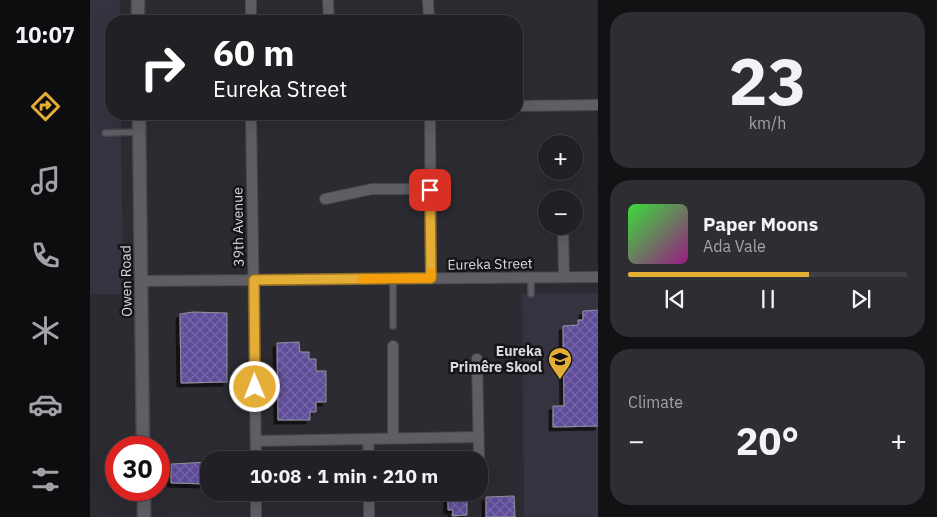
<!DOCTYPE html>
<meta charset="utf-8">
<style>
body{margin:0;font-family:"IBM Plex Sans",sans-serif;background:#2d2d32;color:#f1f3f6;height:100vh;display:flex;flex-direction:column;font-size:19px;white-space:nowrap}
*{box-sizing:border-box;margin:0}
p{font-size:16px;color:#a2a3a7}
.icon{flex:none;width:28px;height:28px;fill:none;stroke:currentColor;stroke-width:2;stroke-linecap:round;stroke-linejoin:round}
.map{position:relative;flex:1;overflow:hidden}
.drawer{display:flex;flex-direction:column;gap:12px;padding:12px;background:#121215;width:339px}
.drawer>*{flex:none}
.top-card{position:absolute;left:15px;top:15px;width:418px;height:105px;border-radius:20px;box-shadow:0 5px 20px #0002,0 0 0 1px #3e3e43;background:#202124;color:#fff;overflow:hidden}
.buttons{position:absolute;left:448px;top:135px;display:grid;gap:10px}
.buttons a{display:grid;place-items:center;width:45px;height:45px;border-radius:50%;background:#212026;box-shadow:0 5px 20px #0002,0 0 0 1px #3e3e43;font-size:25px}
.speed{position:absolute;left:15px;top:436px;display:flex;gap:10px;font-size:25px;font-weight:700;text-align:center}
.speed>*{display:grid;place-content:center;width:65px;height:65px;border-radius:50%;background:#212026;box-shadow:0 5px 20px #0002,0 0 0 1px #3e3e43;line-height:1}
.speed .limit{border:8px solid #d22;background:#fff;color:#111}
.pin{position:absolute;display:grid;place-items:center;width:42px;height:42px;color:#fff;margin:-21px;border-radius:10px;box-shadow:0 2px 8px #0006}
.me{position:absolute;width:55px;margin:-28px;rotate:359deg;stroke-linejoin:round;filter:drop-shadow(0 0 4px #0008)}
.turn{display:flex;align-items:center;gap:18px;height:105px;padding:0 25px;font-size:22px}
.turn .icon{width:65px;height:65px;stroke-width:2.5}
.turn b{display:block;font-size:35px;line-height:42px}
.big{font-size:38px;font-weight:800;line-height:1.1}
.drawer .widget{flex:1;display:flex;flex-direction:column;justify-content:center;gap:8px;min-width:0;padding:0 18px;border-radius:20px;background:#2d2d32}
.drawer .dial{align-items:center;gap:0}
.dial b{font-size:65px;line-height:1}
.song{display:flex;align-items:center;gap:15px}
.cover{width:60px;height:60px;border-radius:8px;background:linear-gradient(135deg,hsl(120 70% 55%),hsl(310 70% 35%))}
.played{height:5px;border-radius:2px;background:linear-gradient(90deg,#e4ad35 65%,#3e3e43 65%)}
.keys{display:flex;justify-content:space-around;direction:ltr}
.heat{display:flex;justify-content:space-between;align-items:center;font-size:28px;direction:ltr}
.trip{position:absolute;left:110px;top:451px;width:288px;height:50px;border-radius:20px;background:#212026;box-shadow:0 5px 20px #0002,0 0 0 1px #3e3e43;font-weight:800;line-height:50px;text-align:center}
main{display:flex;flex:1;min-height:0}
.tab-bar{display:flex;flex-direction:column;width:90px;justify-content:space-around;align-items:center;background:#0d0d0f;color:#a2a3a7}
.tab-bar .icon{width:35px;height:35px}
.tab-bar .selected{color:#e4ad35}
.tab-bar b{font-size:22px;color:#f1f3f6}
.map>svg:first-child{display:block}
.built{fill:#35333f}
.building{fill:url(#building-cross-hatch);stroke:#93929a;filter:url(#shadow)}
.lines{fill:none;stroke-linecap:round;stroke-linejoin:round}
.service-casing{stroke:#48474d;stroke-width:8}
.minor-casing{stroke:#48474d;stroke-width:12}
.tertiary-casing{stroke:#48474d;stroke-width:15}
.service{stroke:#5f5e65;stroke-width:5}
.minor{stroke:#5f5e65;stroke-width:10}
.tertiary{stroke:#5f5e65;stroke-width:12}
.route-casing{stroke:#947022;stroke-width:12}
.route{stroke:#e4ad35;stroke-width:9}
.slow{stroke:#f59e0b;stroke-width:9}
.labels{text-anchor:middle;stroke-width:5;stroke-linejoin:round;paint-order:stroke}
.street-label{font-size:14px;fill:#dad9de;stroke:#151417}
.poi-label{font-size:14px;font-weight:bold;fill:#dad9de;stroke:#151417;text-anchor:end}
</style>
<main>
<nav class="tab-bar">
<b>10:07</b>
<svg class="icon selected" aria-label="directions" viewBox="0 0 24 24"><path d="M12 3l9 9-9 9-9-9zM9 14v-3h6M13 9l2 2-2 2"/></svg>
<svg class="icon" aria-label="music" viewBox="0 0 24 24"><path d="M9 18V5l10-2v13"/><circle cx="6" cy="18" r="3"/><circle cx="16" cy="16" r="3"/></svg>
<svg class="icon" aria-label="phone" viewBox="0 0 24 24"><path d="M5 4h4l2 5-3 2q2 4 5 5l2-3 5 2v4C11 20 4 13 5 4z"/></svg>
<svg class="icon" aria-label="climate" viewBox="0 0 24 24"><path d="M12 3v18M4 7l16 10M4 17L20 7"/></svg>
<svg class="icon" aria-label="car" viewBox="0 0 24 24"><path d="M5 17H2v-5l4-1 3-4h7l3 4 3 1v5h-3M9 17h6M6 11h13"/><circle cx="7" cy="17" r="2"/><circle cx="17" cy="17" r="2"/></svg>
<svg class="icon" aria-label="filters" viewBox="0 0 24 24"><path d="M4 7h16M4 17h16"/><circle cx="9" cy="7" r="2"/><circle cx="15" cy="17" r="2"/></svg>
</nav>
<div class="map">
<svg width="509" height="517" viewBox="0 0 509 517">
<defs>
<pattern id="building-cross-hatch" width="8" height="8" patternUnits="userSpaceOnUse" patternTransform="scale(1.25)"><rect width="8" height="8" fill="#604e9a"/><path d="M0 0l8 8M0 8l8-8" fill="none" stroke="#7667a8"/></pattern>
<filter id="shadow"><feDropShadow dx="-4" dy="4" stdDeviation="0" flood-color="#0009"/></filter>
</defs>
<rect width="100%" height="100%" fill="#2c2b32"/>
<!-- built -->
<path class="built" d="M0,0H30V21H21V114H31L33,294H0Z
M508,293V517H434L432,294Z"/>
<!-- building -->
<path class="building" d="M509,310V426L463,427V406H474L473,326L488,325V320H493V311Z
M103,312L137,313V382L91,383L90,314Z
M209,342L210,352H219V359H226V371H236V402H226V412H220V420H188L187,343Z
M119,462V484L81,483V464Z
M358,492H377V515L362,516L363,510H358Z
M424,496L425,517H396V497Z"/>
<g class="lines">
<!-- service casing -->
<g class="service-casing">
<path id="service" d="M15,133L49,132
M441,278V294
M303,279V326"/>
</g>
<!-- minor casing -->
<g class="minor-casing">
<path id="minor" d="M161,0V21
M238,0L239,21
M338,0L339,21
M426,106L509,105
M161,114L166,460
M340,114L341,279
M235,199L282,189H340
M473,226L474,277
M51,281L509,277
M303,346V439
M387,359L389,458
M278,439L279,460
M166,441L389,437
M166,492V517
M279,492V517"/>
</g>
<!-- tertiary casing -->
<g class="tertiary-casing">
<path id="tertiary" d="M48,0V21
M49,114L53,448
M54,490V517"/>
</g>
<!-- service -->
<use href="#service" class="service"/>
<!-- minor -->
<use href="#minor" class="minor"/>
<!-- tertiary -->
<use href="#tertiary" class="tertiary"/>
</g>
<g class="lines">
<!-- route casing -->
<g class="route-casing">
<path id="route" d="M165,387L164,280L341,278L340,190"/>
</g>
<!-- route -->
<use href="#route" class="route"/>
<!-- slow -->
<path class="slow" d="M272,279L341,278V273"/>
</g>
<!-- icons -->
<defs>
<g id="school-pin" transform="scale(1.25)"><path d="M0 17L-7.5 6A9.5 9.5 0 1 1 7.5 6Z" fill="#e4ad35" stroke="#151417"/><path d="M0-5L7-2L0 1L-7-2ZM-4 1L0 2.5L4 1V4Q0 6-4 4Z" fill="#111"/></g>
</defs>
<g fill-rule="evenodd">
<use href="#school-pin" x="470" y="359"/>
</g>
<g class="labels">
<!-- street labels -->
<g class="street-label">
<text transform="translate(148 227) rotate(-91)" y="5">39th Avenue</text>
<text transform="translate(400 264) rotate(-1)" y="5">Eureka Street</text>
<text transform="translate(36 281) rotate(-91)" y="5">Owen Road</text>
</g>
<!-- poi labels -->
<g class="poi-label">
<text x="452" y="356">Eureka<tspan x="452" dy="16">Primêre Skool</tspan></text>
</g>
</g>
</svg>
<div class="buttons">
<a>+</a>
<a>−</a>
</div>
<div class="speed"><div class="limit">30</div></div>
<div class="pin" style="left:340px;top:190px;background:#d93025"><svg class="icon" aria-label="arrive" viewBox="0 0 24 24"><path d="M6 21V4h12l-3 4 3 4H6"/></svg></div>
<svg class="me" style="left:165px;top:387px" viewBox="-20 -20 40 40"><circle r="17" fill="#e4ad35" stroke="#fff" stroke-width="3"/><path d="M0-11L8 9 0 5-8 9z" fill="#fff"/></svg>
<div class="trip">10:08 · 1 min · 210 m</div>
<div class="top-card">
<div class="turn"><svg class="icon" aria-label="right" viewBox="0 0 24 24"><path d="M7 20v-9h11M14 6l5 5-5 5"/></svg><div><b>60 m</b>Eureka Street</div></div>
</div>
</div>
<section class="drawer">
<div class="widget dial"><b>23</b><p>km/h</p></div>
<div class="widget">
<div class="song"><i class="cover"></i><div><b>Paper Moons</b><p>Ada Vale</p></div></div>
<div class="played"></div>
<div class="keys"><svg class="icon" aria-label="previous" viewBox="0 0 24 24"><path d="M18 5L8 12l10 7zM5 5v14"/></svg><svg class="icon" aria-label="pause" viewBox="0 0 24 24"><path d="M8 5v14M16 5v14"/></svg><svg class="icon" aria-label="next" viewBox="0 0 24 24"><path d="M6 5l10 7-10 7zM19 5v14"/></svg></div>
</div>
<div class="widget"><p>Climate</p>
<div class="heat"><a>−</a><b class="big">20°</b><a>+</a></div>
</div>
</section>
</main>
